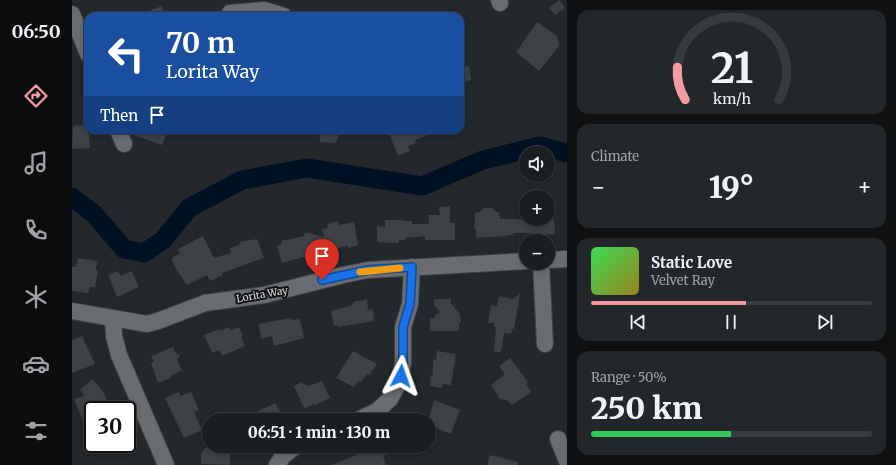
<!DOCTYPE html>
<meta charset="utf-8">
<style>
body{margin:0;font-family:Merriweather,serif;background:#242729;color:#f1f3f6;height:100vh;display:flex;flex-direction:column;font-size:15px;white-space:nowrap}
*{box-sizing:border-box;margin:0}
p{font-size:13px;color:#a0a2a5}
.icon{flex:none;width:22px;height:22px;fill:none;stroke:currentColor;stroke-width:2;stroke-linecap:round;stroke-linejoin:round}
.map{position:relative;flex:1;overflow:hidden}
.sheet{display:flex;flex-direction:column;gap:10px;padding:10px;background:#0f1012;width:329px}
.sheet>*{flex:none}
.top-card{position:absolute;left:12px;top:12px;width:380px;height:122px;border-radius:12px;box-shadow:0 2px 6px #0003,0 0 0 1px #393c3e;background:#1a4fa0;color:#fff;overflow:hidden}
.fabs{position:absolute;left:447px;top:146px;display:grid;gap:8px}
.fabs a{display:grid;place-items:center;width:36px;height:36px;border-radius:50%;background:#1b1e20;box-shadow:0 2px 6px #0003,0 0 0 1px #393c3e;font-size:20px}
.speed{position:absolute;left:12px;top:401px;display:flex;gap:8px;font-size:20px;font-weight:700;text-align:center}
.speed>*{display:grid;place-content:center;width:52px;height:52px;border-radius:50%;background:#1b1e20;box-shadow:0 2px 6px #0003,0 0 0 1px #393c3e;line-height:1}
.speed .limit{border:2px solid #111;border-radius:6px;background:#fff;color:#111}
.pin{position:absolute;display:grid;place-items:center;width:34px;height:34px;color:#fff;margin:-41px -17px;border-radius:50% 50% 50% 0;rotate:-45deg;box-shadow:0 0 4px #0007}
.pin .icon{rotate:45deg}
.me{position:absolute;width:44px;margin:-22px;rotate:4deg;stroke-linejoin:round;filter:drop-shadow(0 0 3px #0008)}
.turn{display:flex;align-items:center;gap:14px;height:84px;padding:0 16px;font-size:18px}
.turn .icon{width:52px;height:52px;stroke-width:2.5}
.turn b{display:block;font-size:28px;line-height:34px}
.then{display:flex;align-items:center;height:38px;padding:0 16px;background:#0003;gap:8px;font-size:15px}
.big{font-size:30px;font-weight:800;line-height:1.1}
.sheet .widget{flex:1;display:flex;flex-direction:column;justify-content:center;gap:6px;min-width:0;padding:0 14px;border-radius:12px;background:#242729}
.sheet .dial{align-items:center;gap:0}
.dial svg{height:104px;overflow:visible;fill:none;stroke:#393c3e;stroke-width:7;stroke-linecap:round;text-anchor:middle}
.dial text{fill:#f1f3f6;stroke:none}
.song{display:flex;align-items:center;gap:12px}
.cover{width:48px;height:48px;border-radius:6px;background:linear-gradient(135deg,hsl(130 70% 55%),hsl(50 70% 35%))}
.played{height:4px;border-radius:2px;background:linear-gradient(90deg,#f49aa2 55%,#393c3e 55%)}
.keys{display:flex;justify-content:space-around;direction:ltr}
.heat{display:flex;justify-content:space-between;align-items:center;font-size:22px;direction:ltr}
.charge{height:6px;border-radius:3px;background:linear-gradient(90deg,#34c759 50%,#393c3e 0)}
.trip{position:absolute;left:130px;top:413px;width:234px;height:40px;border-radius:20px;background:#1b1e20;box-shadow:0 2px 6px #0003,0 0 0 1px #393c3e;font-weight:800;line-height:40px;text-align:center}
main{display:flex;flex:1;min-height:0}
.tabs{display:flex;flex-direction:column;width:72px;justify-content:space-around;align-items:center;background:#0b0c0d;color:#a0a2a5}
.tabs .icon{width:28px;height:28px}
.tabs .active{color:#f49aa2}
.tabs b{font-size:18px;color:#f1f3f6}
.map>svg:first-child{display:block}
.lines{fill:none;stroke-linecap:round;stroke-linejoin:round}
.river{stroke:#001023;stroke-width:19}
.building{fill:#3e4245}
.minor-casing{stroke:#3f4345;stroke-width:18}
.minor{stroke:#696d71;stroke-width:16}
.route-casing{stroke:#114b97;stroke-width:10}
.route{stroke:#1a73e8;stroke-width:7}
.slow{stroke:#f59e0b;stroke-width:7}
.labels{text-anchor:middle;stroke-width:4;stroke-linejoin:round;paint-order:stroke}
.street-label{font-size:10px;fill:#dde0e2;stroke:#0f1012}
</style>
<main>
<nav class="tabs">
<b>06:50</b>
<svg class="icon active" aria-label="directions" viewBox="0 0 24 24"><path d="M12 3l9 9-9 9-9-9zM9 14v-3h6M13 9l2 2-2 2"/></svg>
<svg class="icon" aria-label="music" viewBox="0 0 24 24"><path d="M9 18V5l10-2v13"/><circle cx="6" cy="18" r="3"/><circle cx="16" cy="16" r="3"/></svg>
<svg class="icon" aria-label="phone" viewBox="0 0 24 24"><path d="M5 4h4l2 5-3 2q2 4 5 5l2-3 5 2v4C11 20 4 13 5 4z"/></svg>
<svg class="icon" aria-label="climate" viewBox="0 0 24 24"><path d="M12 3v18M4 7l16 10M4 17L20 7"/></svg>
<svg class="icon" aria-label="car" viewBox="0 0 24 24"><path d="M5 17H2v-5l4-1 3-4h7l3 4 3 1v5h-3M9 17h6M6 11h13"/><circle cx="7" cy="17" r="2"/><circle cx="17" cy="17" r="2"/></svg>
<svg class="icon" aria-label="filters" viewBox="0 0 24 24"><path d="M4 7h16M4 17h16"/><circle cx="9" cy="7" r="2"/><circle cx="15" cy="17" r="2"/></svg>
</nav>
<div class="map">
<svg width="495" height="465" viewBox="0 0 495 465">
<rect width="100%" height="100%" fill="#24282b"/>
<g class="lines">
<!-- river -->
<path class="river" d="M0,197L22,214L52,249L72,253L91,240L117,208L170,180L235,168L350,186L411,160L468,146L495,153"/>
</g>
<!-- building -->
<path class="building" d="M487,0L493,8L483,15L477,8Z
M90,6L94,16H66V15Z
M465,22L485,36L487,46L467,71L444,52Z
M397,66L399,80L388,83V68Z
M16,124L18,148L0,149L1,126Z
M56,130H97L90,145L58,134Z
M247,130H265L266,138L264,142L260,143L248,142Z
M316,130H365V131L343,140L344,143L336,146L338,151L326,156Z
M378,206V223H383V240H353V236L333,238V240H327V243L305,242V226L313,227V220H331V221H340V224H357L356,215H368L367,207Z
M412,208H420L424,212H427L428,219H482L483,234L470,235V233L458,235L459,233H441V235H434V236L404,238V229H402L403,213L408,212Z
M266,221V225L282,222L286,245L276,248V245L210,263L205,246L210,244L209,241L232,236V234L236,233L252,237L250,229L256,228L255,224Z
M131,236L142,258L159,253L158,248L167,245L168,242L185,239L192,258L150,273L151,275L138,281L135,275L115,285L106,272L100,261L101,257L108,254L106,249Z
M6,258L25,261L24,270L26,271L23,287H18L16,293L0,291V267H4Z
M46,271L48,276L60,271L67,287L45,297L36,275Z
M448,294L442,329H440L439,334L432,333L429,352H422L424,327H422V323H416L419,305L425,306L427,296L441,299Z
M295,299L296,310L301,309L302,321L266,327V325L262,326L259,311L281,305V302Z
M362,299H379V303L388,315L389,321L387,324V331H358V319L363,318V315L368,312L362,305Z
M219,318L220,320L228,319L232,338L202,346L200,336L189,339L187,324Z
M157,327L158,330L167,327L171,336L169,337L173,346L150,356L147,350L140,353L132,335L147,329L148,331Z
M10,336L23,364L0,373V340Z
M101,347L103,352L108,355L105,360L110,370L98,376L99,378L86,383L79,363L82,362L79,356Z
M281,351L305,364L298,375L295,374L289,382L286,381L282,387L264,378Z
M365,351L384,354L379,385L371,384L370,388L358,386L359,375H361V359L364,360Z
M438,358L456,382L454,384L459,392L440,405L435,400L428,399L419,385L433,374L427,366Z
M20,379L30,390L38,406L36,407L37,410H21V418L14,421L13,417L10,418L2,399L13,396L8,390Z
M250,381L258,398L243,405L242,404L232,408L222,386L230,382L231,384L237,386Z
M107,392L108,396L119,392L127,410L122,412L130,430L112,438L93,398Z
M362,400L388,410L379,434L364,428L357,446V418Z
M203,403L213,420H167Z
M36,444H66L41,454Z
M135,446H155L156,451L158,452V465L129,464V454Z
M298,446H314L317,453L311,456L314,465H260L286,454L285,452Z
M418,455L446,462V465H415Z"/>
<g class="lines">
<!-- minor casing -->
<g class="minor-casing">
<path id="minor" d="M427,0L428,3
M158,13L192,10L212,16
M0,14L16,54
M46,130L52,144
M476,260L495,259
M469,263L473,344
M0,311L75,324L86,321L133,303L192,295L271,275L296,270L454,261
M41,319L42,336L47,355L94,465
M286,420L305,411L318,399L325,386L331,364V327L338,304L340,267
M486,439L495,461
M205,465L211,456L224,446"/>
</g>
<!-- minor -->
<use href="#minor" class="minor"/>
</g>
<g class="lines">
<!-- route casing -->
<g class="route-casing">
<path id="route" d="M250,280L296,270L340,267L338,304L331,327V364L329,376"/>
</g>
<!-- route -->
<use href="#route" class="route"/>
<!-- slow -->
<path class="slow" d="M288,272L328,268"/>
</g>
<g class="labels">
<!-- street labels -->
<g class="street-label">
<text transform="translate(190 294) rotate(-10)" y="4">Lorita Way</text>
</g>
</g>
</svg>
<div class="fabs">
<a><svg class="icon" aria-label="sound" viewBox="0 0 24 24"><path d="M4 9h4l5-4v14l-5-4H4zM17 9q2 3 0 6"/></svg></a>
<a>+</a>
<a>−</a>
</div>
<div class="speed"><div class="limit">30</div></div>
<div class="pin" style="left:250px;top:280px;background:#d93025"><svg class="icon" aria-label="arrive" viewBox="0 0 24 24"><path d="M6 21V4h12l-3 4 3 4H6"/></svg></div>
<svg class="me" style="left:329px;top:376px" viewBox="-20 -20 40 40"><path d="M0-17L14 15 0 8-14 15z" fill="#1a73e8" stroke="#fff" stroke-width="4"/></svg>
<div class="trip">06:51 · 1 min · 130 m</div>
<div class="top-card">
<div class="turn"><svg class="icon" aria-label="left" viewBox="0 0 24 24"><path d="M17 20v-9H6M10 6l-5 5 5 5"/></svg><div><b>70 m</b>Lorita Way</div></div>
<div class="then">Then<svg class="icon" aria-label="arrive" viewBox="0 0 24 24"><path d="M6 21V4h12l-3 4 3 4H6"/></svg></div>
</div>
</div>
<section class="sheet">
<div class="widget dial"><svg viewBox="0 0 100 80">
<path d="M14 69A42 42 0 1 1 86 69"/>
<path d="M14 69A42 42 0 0 1 8 44" stroke="#f49aa2"/>
<text x="50" y="56" font-size="32" font-weight="700">21</text>
<text x="50" y="72" font-size="11">km/h</text>
</svg></div>
<div class="widget"><p>Climate</p>
<div class="heat"><a>−</a><b class="big">19°</b><a>+</a></div>
</div>
<div class="widget">
<div class="song"><i class="cover"></i><div><b>Static Love</b><p>Velvet Ray</p></div></div>
<div class="played"></div>
<div class="keys"><svg class="icon" aria-label="previous" viewBox="0 0 24 24"><path d="M18 5L8 12l10 7zM5 5v14"/></svg><svg class="icon" aria-label="pause" viewBox="0 0 24 24"><path d="M8 5v14M16 5v14"/></svg><svg class="icon" aria-label="next" viewBox="0 0 24 24"><path d="M6 5l10 7-10 7zM19 5v14"/></svg></div>
</div>
<div class="widget"><p>Range · 50%</p><b class="big">250 km</b><div class="charge"></div></div>
</section>
</main>
